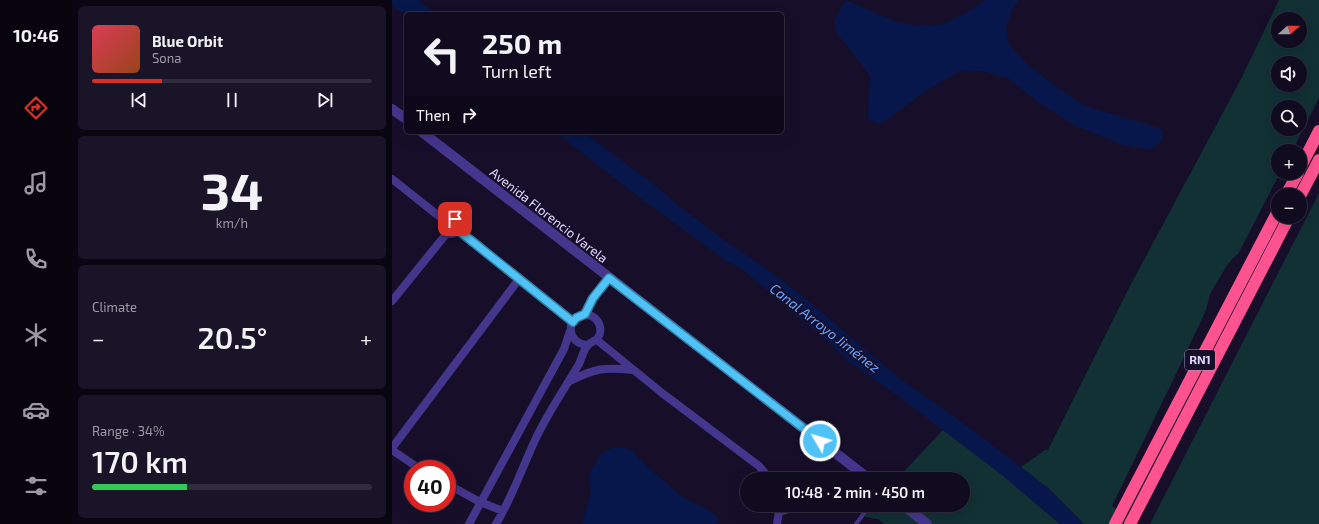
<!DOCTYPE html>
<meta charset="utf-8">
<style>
body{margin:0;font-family:"Exo 2",sans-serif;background:#1a1429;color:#f1f3f6;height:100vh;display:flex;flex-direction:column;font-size:15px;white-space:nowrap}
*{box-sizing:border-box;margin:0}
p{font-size:13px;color:#9c9ba5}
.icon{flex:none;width:22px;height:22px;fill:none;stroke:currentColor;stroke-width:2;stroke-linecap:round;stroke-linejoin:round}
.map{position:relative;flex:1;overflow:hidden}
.drawer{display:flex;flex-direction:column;gap:6px;padding:6px;background:#090612;width:320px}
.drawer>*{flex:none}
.banner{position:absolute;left:12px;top:12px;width:380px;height:122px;border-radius:6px;box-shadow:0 4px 16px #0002,0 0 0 1px #302b3e;background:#110b20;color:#f1f3f6;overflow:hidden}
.needle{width:26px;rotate:70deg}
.fabs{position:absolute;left:879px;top:12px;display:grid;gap:8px}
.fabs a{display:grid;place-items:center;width:36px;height:36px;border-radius:50%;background:#110b20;box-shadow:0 4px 16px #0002,0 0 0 1px #302b3e;font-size:20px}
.speed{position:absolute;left:12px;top:460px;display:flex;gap:8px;font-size:20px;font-weight:700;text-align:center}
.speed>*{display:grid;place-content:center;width:52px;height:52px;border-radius:50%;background:#110b20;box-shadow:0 4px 16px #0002,0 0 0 1px #302b3e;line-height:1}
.speed .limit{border:6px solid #d22;background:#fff;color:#111}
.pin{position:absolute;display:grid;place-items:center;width:34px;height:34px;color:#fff;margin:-17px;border-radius:8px;box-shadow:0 2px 6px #0006}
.me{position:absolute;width:44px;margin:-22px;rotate:308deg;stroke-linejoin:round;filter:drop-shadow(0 0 3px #0008)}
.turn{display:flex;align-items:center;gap:14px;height:84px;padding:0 12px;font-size:18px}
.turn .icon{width:52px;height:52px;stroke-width:2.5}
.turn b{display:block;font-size:28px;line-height:34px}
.then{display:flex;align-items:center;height:38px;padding:0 12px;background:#0003;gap:8px;font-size:15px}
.big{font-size:30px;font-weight:600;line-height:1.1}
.drawer .tile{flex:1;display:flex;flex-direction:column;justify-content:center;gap:6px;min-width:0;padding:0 14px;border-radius:6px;background:#1a1429}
.drawer .dial{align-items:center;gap:0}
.dial b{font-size:52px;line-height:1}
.song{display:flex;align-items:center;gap:12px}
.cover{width:48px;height:48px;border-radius:6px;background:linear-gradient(135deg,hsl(350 70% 55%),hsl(20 70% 35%))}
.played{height:4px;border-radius:2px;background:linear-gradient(90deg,#d93025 25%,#302b3e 25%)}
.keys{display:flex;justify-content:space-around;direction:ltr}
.heat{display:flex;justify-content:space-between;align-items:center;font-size:22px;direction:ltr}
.charge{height:6px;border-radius:3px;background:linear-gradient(90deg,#34c759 34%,#302b3e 0)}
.trip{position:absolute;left:348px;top:472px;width:230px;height:40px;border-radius:20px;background:#110b20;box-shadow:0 4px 16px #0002,0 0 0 1px #302b3e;font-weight:600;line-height:40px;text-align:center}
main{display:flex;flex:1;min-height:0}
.dock{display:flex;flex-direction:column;width:72px;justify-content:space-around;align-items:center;background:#07040d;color:#9c9ba5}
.dock .icon{width:28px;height:28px}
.dock .active{color:#d93025}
.dock b{font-size:18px;color:#f1f3f6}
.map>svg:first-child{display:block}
.green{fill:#113135;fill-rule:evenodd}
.water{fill:#07174b}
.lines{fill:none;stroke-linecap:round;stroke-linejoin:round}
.service{stroke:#45368d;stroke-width:4}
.minor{stroke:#45368d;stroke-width:8}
.tertiary{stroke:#45368d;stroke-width:10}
.motorway{stroke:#ff538f;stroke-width:12}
.route-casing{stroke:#337fa1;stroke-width:10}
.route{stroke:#4fc3f7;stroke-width:7}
.labels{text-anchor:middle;stroke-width:4;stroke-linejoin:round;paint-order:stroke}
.shield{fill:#170f2a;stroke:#a59cbf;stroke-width:1}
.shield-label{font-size:12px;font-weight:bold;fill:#e2d8ff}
.street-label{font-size:13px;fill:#e2d8ff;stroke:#170f2a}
.water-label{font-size:14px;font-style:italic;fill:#66a4ff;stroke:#170f2a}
</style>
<main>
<nav class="dock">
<b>10:46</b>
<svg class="icon active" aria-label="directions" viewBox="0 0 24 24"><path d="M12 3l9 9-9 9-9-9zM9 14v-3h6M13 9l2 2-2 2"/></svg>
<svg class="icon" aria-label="music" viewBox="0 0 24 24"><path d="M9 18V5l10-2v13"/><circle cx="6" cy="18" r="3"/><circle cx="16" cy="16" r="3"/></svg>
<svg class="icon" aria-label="phone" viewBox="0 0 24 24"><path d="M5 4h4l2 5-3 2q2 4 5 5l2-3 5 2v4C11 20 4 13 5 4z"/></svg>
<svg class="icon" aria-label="climate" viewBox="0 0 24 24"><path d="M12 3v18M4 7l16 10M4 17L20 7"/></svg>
<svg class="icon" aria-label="car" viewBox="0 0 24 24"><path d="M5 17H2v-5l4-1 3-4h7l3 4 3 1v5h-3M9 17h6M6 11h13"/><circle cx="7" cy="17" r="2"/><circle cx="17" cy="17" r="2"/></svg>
<svg class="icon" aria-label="filters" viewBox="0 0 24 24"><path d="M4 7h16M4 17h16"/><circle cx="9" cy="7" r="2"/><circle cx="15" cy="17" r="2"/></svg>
</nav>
<section class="drawer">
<div class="tile">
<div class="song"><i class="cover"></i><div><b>Blue Orbit</b><p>Sona</p></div></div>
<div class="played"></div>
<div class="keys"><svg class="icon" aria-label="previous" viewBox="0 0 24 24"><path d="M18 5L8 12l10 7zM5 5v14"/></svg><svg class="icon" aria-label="pause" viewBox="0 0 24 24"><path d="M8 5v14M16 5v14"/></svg><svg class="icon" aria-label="next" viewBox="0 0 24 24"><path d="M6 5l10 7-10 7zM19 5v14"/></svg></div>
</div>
<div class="tile dial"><b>34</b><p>km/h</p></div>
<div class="tile"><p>Climate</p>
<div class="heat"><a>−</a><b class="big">20.5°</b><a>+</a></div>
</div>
<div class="tile"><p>Range · 34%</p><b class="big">170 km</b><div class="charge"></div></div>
</section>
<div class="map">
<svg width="927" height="524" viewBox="0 0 927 524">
<rect width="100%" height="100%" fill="#170f2a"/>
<!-- green -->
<path class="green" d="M887,0H927V98L900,151H886V173H888L846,254L840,259L834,267L818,294L814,310L784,374L720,506L743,524H692L657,489L629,467L653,450H656L738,286L849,79ZM886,19H908V41H886ZM886,63H908V85H886ZM886,107H908V129H886Z
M927,193V524H758Z
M551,430L609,474L668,524H492L486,519L473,517V512L480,505H571V479H505Z"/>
<!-- water -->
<path class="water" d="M0,0H27L42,14C30,14 0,17 0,0Z
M454,0L504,22L531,26L552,24L572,14L593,0H627L622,6L614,26L617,45L636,65L658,82L691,105L760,126L771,130L770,141L758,150L731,145L682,125L647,103L616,78L590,71L566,72L537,89L490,123H484L476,119L477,90L479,78L468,62L443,31V19Z
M164,132H191L264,186L281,201L329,238L372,267L410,296L507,378L575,426L629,467L657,489L692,524H668L609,474L510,399L459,363L435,341L351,270L333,260L235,188Z
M221,447L238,449L257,468L289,496L320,512L328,521L322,524H190L199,492L197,475L208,455Z"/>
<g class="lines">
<!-- service -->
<path class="service" d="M464,524L473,512L481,505"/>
<!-- minor -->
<path class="minor" d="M0,179L53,221
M51 226a8 8 0 1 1 16 0a8 8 0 1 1-16 0Z
M66,230L181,322
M0,301L55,233
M193,315L201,298L210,288L217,278
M205,340L270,393L367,466L378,479
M178,381C203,368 214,367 241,370
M0,448L127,279
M0,450L28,469
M55,484L88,502L111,511
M387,512L410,505
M77,524L172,349L178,331
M104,524C121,496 131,465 145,436C157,411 173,388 187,364C189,360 192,348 196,345C200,340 206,342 208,333C210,323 202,314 193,315C173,316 174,344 196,345
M385,524L387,512L386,505"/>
<!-- tertiary -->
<path class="tertiary" d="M0,109L14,119
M30,132L477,479
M511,505L535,524"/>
<!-- motorway -->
<path class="motorway" d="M908,168L927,131
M894,195L906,173
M908,196L927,160
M723,524L886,211
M738,524L897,217"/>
</g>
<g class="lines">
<!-- route casing -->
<g class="route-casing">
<path id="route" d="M63,219L66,222V230L181,322L184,318L193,314L201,298L217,278L428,441"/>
</g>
<!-- route -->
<use href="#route" class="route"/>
</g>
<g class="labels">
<!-- shield labels -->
<rect class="shield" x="793" y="350" width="30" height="20" rx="3"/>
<g class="shield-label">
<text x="808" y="364">RN1</text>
</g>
<!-- street labels -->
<g class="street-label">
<text transform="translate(157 215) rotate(38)" y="5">Avenida Florencio Varela</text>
</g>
<!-- water labels -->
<g class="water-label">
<text transform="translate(433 328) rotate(38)" y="5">Canal Arroyo Jiménez</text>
</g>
</g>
</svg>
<div class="fabs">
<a><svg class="needle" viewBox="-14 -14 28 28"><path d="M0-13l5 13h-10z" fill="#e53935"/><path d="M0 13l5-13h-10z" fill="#9c9ba5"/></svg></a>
<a><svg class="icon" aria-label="sound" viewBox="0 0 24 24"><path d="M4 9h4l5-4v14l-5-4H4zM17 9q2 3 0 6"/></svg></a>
<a><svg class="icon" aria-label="search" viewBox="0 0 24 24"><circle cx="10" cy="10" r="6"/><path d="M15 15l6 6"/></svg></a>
<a>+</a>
<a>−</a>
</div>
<div class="speed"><div class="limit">40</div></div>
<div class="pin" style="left:63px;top:219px;background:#d93025"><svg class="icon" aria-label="arrive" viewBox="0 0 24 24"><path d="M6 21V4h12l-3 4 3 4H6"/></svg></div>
<svg class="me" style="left:428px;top:441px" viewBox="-20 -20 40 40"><circle r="17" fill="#4fc3f7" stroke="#fff" stroke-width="3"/><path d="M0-11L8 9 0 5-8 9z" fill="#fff"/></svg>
<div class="trip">10:48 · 2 min · 450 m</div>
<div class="banner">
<div class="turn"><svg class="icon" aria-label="left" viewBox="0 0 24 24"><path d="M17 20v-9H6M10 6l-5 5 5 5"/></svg><div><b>250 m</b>Turn left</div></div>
<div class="then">Then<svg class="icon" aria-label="right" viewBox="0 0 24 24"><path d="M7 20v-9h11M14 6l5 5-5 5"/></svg></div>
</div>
</div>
</main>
